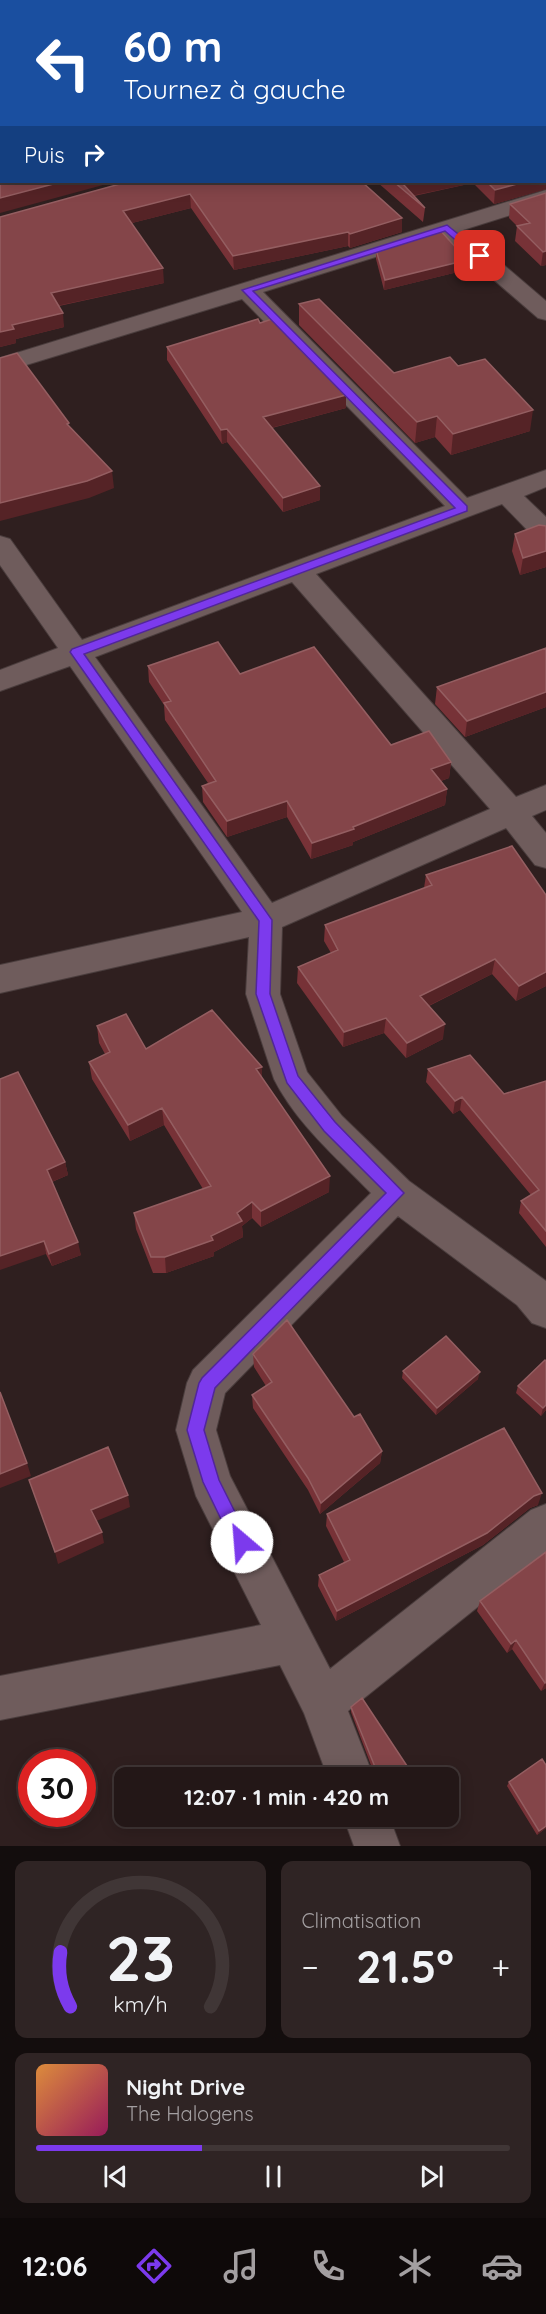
<!DOCTYPE html>
<html lang="fr">
<meta charset="utf-8">
<style>
body{margin:0;font-family:Quicksand,sans-serif;background:#2f2424;color:#f1f3f6;height:100vh;display:flex;flex-direction:column;font-size:22px;white-space:nowrap}
*{box-sizing:border-box;margin:0}
p{font-size:20px;color:#a39fa1}
.icon{flex:none;width:33px;height:33px;fill:none;stroke:currentColor;stroke-width:2;stroke-linecap:round;stroke-linejoin:round}
.map{position:relative;height:1846px;overflow:hidden}
.panel{display:flex;flex-direction:column;gap:15px;padding:15px;background:#130d0d;flex:1}
.panel>*{flex:none}
.top-card{position:absolute;left:0px;top:0px;width:546px;height:183px;box-shadow:0 3px 15px #0003,0 0 0 2px #403636;background:#1a4fa0;color:#fff;overflow:hidden}
.speed{position:absolute;left:18px;top:1749px;display:flex;gap:12px;font-size:30px;font-weight:700;text-align:center}
.speed>*{display:grid;place-content:center;width:78px;height:78px;border-radius:50%;background:#231717;box-shadow:0 3px 15px #0003,0 0 0 2px #403636;line-height:1}
.speed .limit{border:9px solid #d22;background:#fff;color:#111}
.pin{position:absolute;display:grid;place-items:center;width:51px;height:51px;color:#fff;margin:-26px;border-radius:12px;box-shadow:0 3px 9px #0006}
.me{position:absolute;width:66px;margin:-33px;rotate:333deg;stroke-linejoin:round;filter:drop-shadow(0 0 4px #0008)}
.turn{display:flex;align-items:center;gap:21px;height:126px;padding:0 24px;font-size:27px}
.turn .icon{width:78px;height:78px;stroke-width:2.5}
.turn b{display:block;font-size:42px;line-height:51px}
.then{display:flex;align-items:center;height:57px;padding:0 24px;background:#0003;gap:12px;font-size:22px}
.big{font-size:45px;font-weight:700;line-height:1.1}
.panel .widget{flex:1;display:flex;flex-direction:column;justify-content:center;gap:9px;min-width:0;padding:0 21px;border-radius:12px;background:#2f2424}
.panel .dial{align-items:center;gap:0}
.dial svg{height:156px;overflow:visible;fill:none;stroke:#403636;stroke-width:7;stroke-linecap:round;text-anchor:middle}
.dial text{fill:#f1f3f6;stroke:none}
.song{display:flex;align-items:center;gap:18px}
.cover{width:72px;height:72px;border-radius:9px;background:linear-gradient(135deg,hsl(30 70% 55%),hsl(330 70% 35%))}
.played{height:6px;border-radius:3px;background:linear-gradient(90deg,#7c3aed 35%,#403636 35%)}
.keys{display:flex;justify-content:space-around;direction:ltr}
.heat{display:flex;justify-content:space-between;align-items:center;font-size:33px;direction:ltr}
.panel .tiles{flex:1;display:grid;gap:15px;grid-template-columns:1fr 1fr}
.widget:last-child{grid-column:span 2}
.trip{position:absolute;left:114px;top:1767px;width:345px;height:60px;border-radius:12px;background:#231717;box-shadow:0 3px 15px #0003,0 0 0 2px #403636;font-weight:700;line-height:60px;text-align:center}
.menu{display:flex;height:96px;justify-content:space-around;align-items:center;background:#0e0909;color:#a39fa1}
.menu .icon{width:42px;height:42px}
.menu .selected{color:#7c3aed}
.menu b{font-size:27px;color:#f1f3f6}
.map>svg:first-child{display:block}
.lines{fill:none;stroke-linecap:round;stroke-linejoin:round}
.street-casing{stroke:#4a3d3d;stroke-width:2}
.street{fill:#6f5c5c;fill-rule:evenodd}
.wall{fill:#773237}
.shaded-wall{fill:#552326}
.building{fill:#844549;stroke:#945e61;stroke-width:1.5}
.route{fill:#7c3aed;stroke:#51269a;stroke-width:1.5}
</style>
<div class="map">
<svg width="546" height="1846" viewBox="0 0 546 1846">
<rect width="100%" height="100%" fill="#2f1f1f"/>
<g class="lines">
<!-- street casing -->
<g class="street-casing">
<path id="street" d="M544,63H546L544,76Z
M546,190V204L463,230L546,301V320L538,318L443,236L263,292L467,498L546,470V487L524,496L546,517V542L536,539L502,504L316,574L516,797L546,785V810L532,816L546,833V868L535,865L506,828L282,927L280,994L307,1072L342,1116L409,1181L546,1281V1328L532,1323L517,1305L398,1216L225,1393L216,1430L230,1476L330,1669L531,1510L546,1504V1552L348,1711L374,1778H328L304,1713L280,1665L0,1720V1676L261,1625L196,1496L176,1430L187,1383L193,1370L371,1193C337,1158 296,1123 274,1079L246,994L249,937L0,993V965L242,912L70,666L0,691V670L58,648L0,565V536L10,539L82,640L445,506L242,299L0,373V358ZM292,582L490,809L272,903L95,657Z
M343,1816H389L400,1846H354Z"/>
</g>
<!-- street -->
<use href="#street" class="street"/>
</g>
<!-- wall -->
<path class="wall" d="M0,0L2,2V71L0,69Z
M546,160V189L494,204L473,183L414,196L425,208L423,222L377,182H544Z
M127,182L402,218V232L350,248L348,246L234,270L191,208L132,223L164,283L59,306L64,327L16,339V343L0,347V217Z
M546,193V265L541,266L515,241L517,226L509,218L510,204Z
M376,250L467,260L466,270L384,290L376,259Z
M299,304L394,373L458,366L530,431L451,455L435,437L415,443L299,325Z
M260,323L346,408L272,428L320,486V500L283,512L227,442L222,444L167,360V347Z
M546,526V567L520,575L512,551L515,534Z
M546,648V707L465,737L435,704L437,687Z
M148,666L240,674L391,745L451,762L449,778L441,781L447,789L445,805L353,842V845L311,859L287,817L227,837L203,802L202,786L208,783L165,720L164,705L149,682Z
M426,875L546,895V986L516,1001L492,974L429,1006L443,1039L406,1058L384,1033L343,1047L297,983L298,967L331,953L324,941L325,925L424,888Z
M97,1026L146,1049L262,1078L329,1192L261,1227L252,1218L242,1226L243,1237L214,1252V1256L166,1273H153L136,1229L134,1213L203,1189L164,1125L130,1141L92,1079L89,1062L105,1054L99,1043Z
M428,1069L504,1094L546,1081V1247L519,1213L521,1201L531,1195L460,1110L453,1114L426,1082Z
M0,1079L65,1162L68,1175L52,1182L81,1255L52,1266L46,1254Z
M253,1354L354,1417L382,1451L380,1463L320,1514L308,1490L253,1408L252,1395L266,1386L254,1367Z
M546,1361V1410L541,1416L516,1393L518,1386Z
M403,1371L478,1379L436,1415L402,1378Z
M538,1505L530,1508L483,1545L336,1621L318,1586L319,1575L344,1562L326,1526L327,1514Z
M546,1552V1688L541,1691L512,1649L507,1653L477,1611L480,1601Z
M351,1707L415,1778H375V1776L351,1712Z
M509,1782L546,1828L537,1835L507,1786Z"/>
<!-- shaded-wall -->
<path class="shaded-wall" d="M544,94H546V101L544,108Z
M546,175V189L494,204L495,190L524,182H544V176Z
M61,182H114L0,213V198Z
M417,182H473V183L411,196L403,184Z
M190,194L191,208L124,225L123,211Z
M402,218V232L350,248V234Z
M348,232V246L234,270L233,256Z
M546,251V265L541,266L543,252Z
M467,260L466,270L384,290L385,280Z
M163,268L164,283L52,307L51,293Z
M63,313L64,327L16,339V343L0,347V332L12,325Z
M346,395V408L263,430V417Z
M533,410L530,431L451,455L453,434Z
M437,416L435,437L415,443L417,422Z
M227,429V442L222,444L221,430Z
M112,471L114,488L89,498L0,521V503Z
M320,486V500L283,512V498Z
M546,551V567L520,575L523,558Z
M546,692V707L465,737L467,721Z
M451,762L449,778L429,785L431,769Z
M447,789L445,805L353,842V845L311,859L312,843Z
M287,801V817L227,837V821Z
M495,959L492,974L418,1011L420,996Z
M546,972V986L516,1001L519,986Z
M386,1018L384,1033L343,1047L344,1032Z
M445,1024L443,1039L406,1058L407,1043Z
M262,1067V1084L256,1069Z
M462,1097L460,1110L453,1114L455,1101Z
M162,1108L164,1125L130,1141L128,1125Z
M65,1162L68,1175L49,1183L47,1170Z
M330,1176L329,1192L261,1227V1211Z
M252,1202V1218L242,1226L243,1237L214,1252V1256L166,1273L165,1257L211,1236L237,1213Z
M44,1241L46,1254L0,1270V1256Z
M78,1242L81,1255L52,1266L49,1254Z
M480,1372L478,1379L436,1415L437,1408Z
M546,1405V1410L541,1416L543,1408Z
M382,1451L380,1463L320,1514L321,1503Z
M27,1463L31,1476L0,1488V1474Z
M542,1493L538,1505L530,1508L483,1545L336,1621L337,1611L534,1496Z
M128,1495L130,1507L94,1522L91,1510Z
M102,1532L104,1543L58,1564L55,1552Z
M516,1640L512,1649L507,1653L511,1644Z
M546,1682V1688L541,1691L545,1683Z
M546,1826V1828L537,1835L539,1831Z"/>
<!-- building -->
<path class="building" d="M0,0H456L457,2H2V59L0,58Z
M0,83H2V182H61L0,198Z
M544,159L546,160V175L544,176Z
M127,182H362L402,218L350,234L348,232L233,256L190,194L123,211L163,268L51,293L63,313L12,325L14,329L0,332V217Z
M394,182H417L403,184L425,208Z
M487,182H524L495,190Z
M546,193V251L543,252L517,226L530,223L510,204Z
M440,230L467,260L385,280L376,250Z
M319,299L394,373L450,357L458,366L485,359L533,410L453,434L437,416L417,422L299,304Z
M258,319L260,323L272,319L346,395L263,417L320,486L283,498L227,429L221,430L167,347Z
M17,353L69,423L67,424L112,471L87,481L0,503V358Z
M539,525L546,526V551L523,558L515,534Z
M218,642L240,674L314,647L391,745L429,731L451,762L431,769L447,789L353,827L354,829L312,843L287,801L227,821L202,786L216,781L164,703L171,701L148,666Z
M546,648V692L467,721L437,687Z
M512,846L546,895V972L519,986L495,959L420,996L445,1024L407,1043L386,1018L344,1032L298,967L338,950L325,925L432,885L426,875Z
M212,1010L262,1067L256,1069L330,1176L261,1211L252,1202L237,1213L242,1221L211,1236L213,1240L165,1257H151L134,1213L211,1186L162,1108L128,1125L89,1062L110,1052L97,1026L126,1014L146,1049Z
M470,1055L504,1094L546,1081V1231L521,1201L539,1190L462,1097L455,1101L428,1069Z
M18,1072L65,1162L47,1170L78,1242L49,1254L44,1241L0,1256V1079Z
M287,1320L354,1417L360,1414L382,1451L321,1503L308,1478L252,1395L272,1382L253,1354Z
M446,1336L480,1372L437,1408L403,1371Z
M545,1360L546,1361V1405L543,1408L518,1386Z
M0,1392L27,1463L0,1474Z
M504,1428L542,1493L534,1496L487,1533L337,1611L319,1575L350,1560L327,1514Z
M108,1447L128,1495L91,1510L102,1532L55,1552L29,1480Z
M546,1552V1682L545,1683L516,1640L511,1644L480,1601Z
M362,1698L415,1778H377L376,1775L377,1772L351,1707Z
M542,1759L546,1765V1826L539,1831L509,1782Z"/>
<!-- route -->
<path class="route" d="M447,225L483,254V258H476L445,231L253,291L467,506V511L84,654L272,920L270,994L298,1076L335,1122L404,1193L215,1388L204,1430L219,1480L250,1542L248,1548L242,1551L235,1548L203,1482L187,1430L199,1383L202,1378L386,1193L324,1131L287,1083L256,994L259,921L70,652L72,649L455,508L242,290Z"/>
</svg>
<div class="speed"><div class="limit">30</div></div>
<div class="pin" style="left:480px;top:256px;background:#d93025"><svg class="icon" aria-label="arrive" viewBox="0 0 24 24"><path d="M6 21V4h12l-3 4 3 4H6"/></svg></div>
<svg class="me" style="left:242px;top:1542px" viewBox="-20 -20 40 40"><circle r="19" fill="#fff"/><path d="M0-13L10 11 0 6-10 11z" fill="#7c3aed"/></svg>
<div class="trip">12:07 · 1 min · 420 m</div>
<div class="top-card">
<div class="turn"><svg class="icon" aria-label="left" viewBox="0 0 24 24"><path d="M17 20v-9H6M10 6l-5 5 5 5"/></svg><div><b>60 m</b>Tournez à gauche</div></div>
<div class="then">Puis<svg class="icon" aria-label="right" viewBox="0 0 24 24"><path d="M7 20v-9h11M14 6l5 5-5 5"/></svg></div>
</div>
</div>
<section class="panel">
<div class="tiles">
<div class="widget dial"><svg viewBox="0 0 100 80">
<path d="M14 69A42 42 0 1 1 86 69"/>
<path d="M14 69A42 42 0 0 1 9 41" stroke="#7c3aed"/>
<text x="50" y="56" font-size="32" font-weight="700">23</text>
<text x="50" y="72" font-size="11">km/h</text>
</svg></div>
<div class="widget"><p>Climatisation</p>
<div class="heat"><a>−</a><b class="big">21.5°</b><a>+</a></div>
</div>
<div class="widget">
<div class="song"><i class="cover"></i><div><b>Night Drive</b><p>The Halogens</p></div></div>
<div class="played"></div>
<div class="keys"><svg class="icon" aria-label="previous" viewBox="0 0 24 24"><path d="M18 5L8 12l10 7zM5 5v14"/></svg><svg class="icon" aria-label="pause" viewBox="0 0 24 24"><path d="M8 5v14M16 5v14"/></svg><svg class="icon" aria-label="next" viewBox="0 0 24 24"><path d="M6 5l10 7-10 7zM19 5v14"/></svg></div>
</div>
</div>
</section>
<nav class="menu">
<b>12:06</b>
<svg class="icon selected" aria-label="directions" viewBox="0 0 24 24"><path d="M12 3l9 9-9 9-9-9zM9 14v-3h6M13 9l2 2-2 2"/></svg>
<svg class="icon" aria-label="music" viewBox="0 0 24 24"><path d="M9 18V5l10-2v13"/><circle cx="6" cy="18" r="3"/><circle cx="16" cy="16" r="3"/></svg>
<svg class="icon" aria-label="phone" viewBox="0 0 24 24"><path d="M5 4h4l2 5-3 2q2 4 5 5l2-3 5 2v4C11 20 4 13 5 4z"/></svg>
<svg class="icon" aria-label="climate" viewBox="0 0 24 24"><path d="M12 3v18M4 7l16 10M4 17L20 7"/></svg>
<svg class="icon" aria-label="car" viewBox="0 0 24 24"><path d="M5 17H2v-5l4-1 3-4h7l3 4 3 1v5h-3M9 17h6M6 11h13"/><circle cx="7" cy="17" r="2"/><circle cx="17" cy="17" r="2"/></svg>
</nav>
